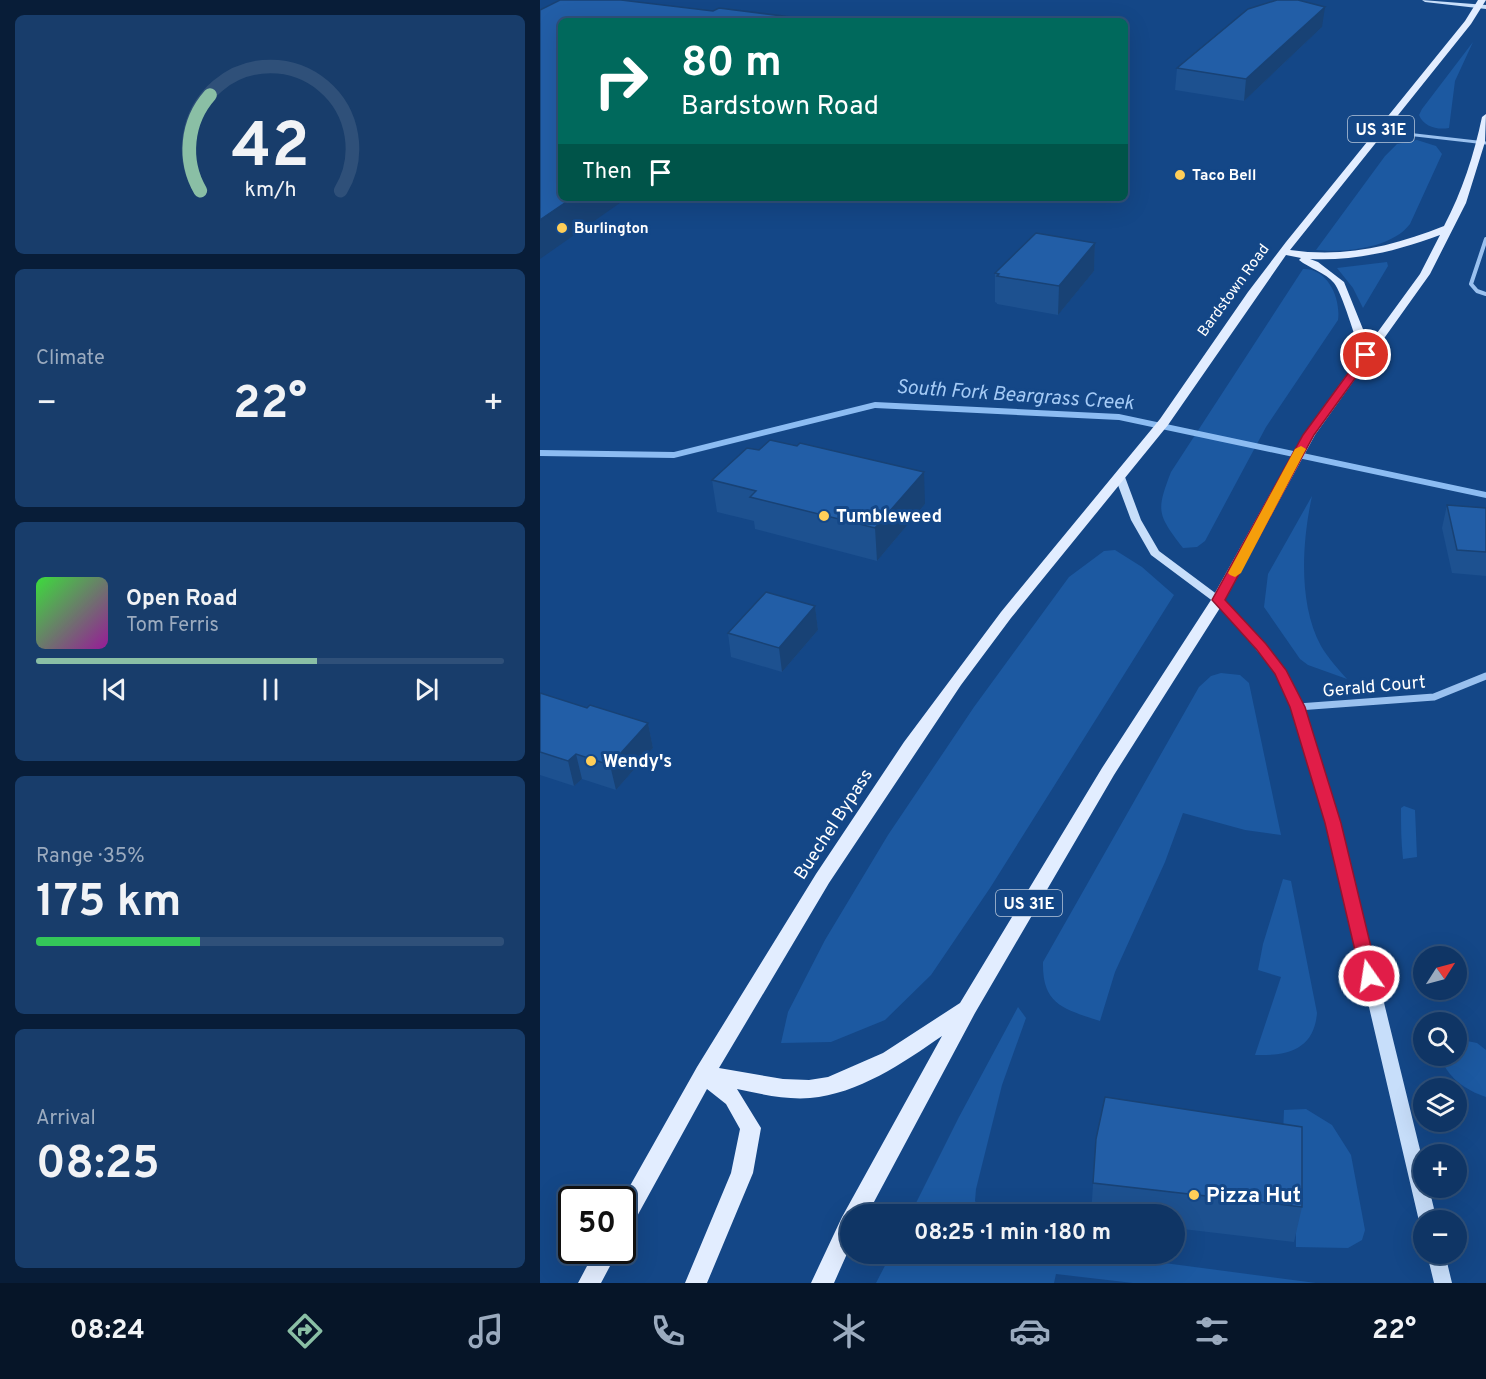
<!DOCTYPE html>
<meta charset="utf-8">
<style>
body{margin:0;font-family:Overpass,sans-serif;background:#183d6b;color:#f1f3f6;height:100vh;display:flex;flex-direction:column;font-size:22px;white-space:nowrap}
*{box-sizing:border-box;margin:0}
p{font-size:20px;color:#9babbf}
.icon{flex:none;width:33px;height:33px;fill:none;stroke:currentColor;stroke-width:2;stroke-linecap:round;stroke-linejoin:round}
.map{position:relative;flex:1;overflow:hidden}
.side{display:flex;flex-direction:column;gap:15px;padding:15px;background:#081d38;width:540px}
.side>*{flex:none}
.banner{position:absolute;left:18px;top:18px;width:570px;height:183px;border-radius:9px;box-shadow:0 6px 24px #0002,0 0 0 2px #2f5079;background:#00695c;color:#fff;overflow:hidden}
.needle{width:39px;rotate:54deg}
.fabs{position:absolute;left:873px;top:946px;display:grid;gap:12px}
.fabs a{display:grid;place-items:center;width:54px;height:54px;border-radius:50%;background:#0f3565;box-shadow:0 6px 24px #0002,0 0 0 2px #2f5079;font-size:30px}
.speed{position:absolute;left:18px;top:1186px;display:flex;gap:12px;font-size:30px;font-weight:700;text-align:center}
.speed>*{display:grid;place-content:center;width:78px;height:78px;border-radius:50%;background:#0f3565;box-shadow:0 6px 24px #0002,0 0 0 2px #2f5079;line-height:1}
.speed .limit{border:3px solid #111;border-radius:9px;background:#fff;color:#111}
.pin{position:absolute;display:grid;place-items:center;width:51px;height:51px;color:#fff;margin:-26px;border:3px solid #fff;border-radius:50%;box-shadow:0 2px 6px #0007}
.me{position:absolute;width:66px;margin:-33px;rotate:347deg;stroke-linejoin:round;filter:drop-shadow(0 0 4px #0008)}
.turn{display:flex;align-items:center;gap:21px;height:126px;padding:0 24px;font-size:27px}
.turn .icon{width:78px;height:78px;stroke-width:2.5}
.turn b{display:block;font-size:42px;line-height:51px}
.then{display:flex;align-items:center;height:57px;padding:0 24px;background:#0003;gap:12px;font-size:22px}
.big{font-size:45px;font-weight:700;line-height:1.1}
.side .card{flex:1;display:flex;flex-direction:column;justify-content:center;gap:9px;min-width:0;padding:0 21px;border-radius:9px;background:#183d6b}
.side .dial{align-items:center;gap:0}
.dial svg{height:156px;overflow:visible;fill:none;stroke:#2f5079;stroke-width:7;stroke-linecap:round;text-anchor:middle}
.dial text{fill:#f1f3f6;stroke:none}
.song{display:flex;align-items:center;gap:18px}
.cover{width:72px;height:72px;border-radius:9px;background:linear-gradient(135deg,hsl(120 70% 55%),hsl(300 70% 35%))}
.played{height:6px;border-radius:3px;background:linear-gradient(90deg,#8abfa5 60%,#2f5079 60%)}
.keys{display:flex;justify-content:space-around;direction:ltr}
.heat{display:flex;justify-content:space-between;align-items:center;font-size:33px;direction:ltr}
.charge{height:9px;border-radius:4px;background:linear-gradient(90deg,#34c759 35%,#2f5079 0)}
.trip{position:absolute;left:300px;top:1204px;width:345px;height:60px;border-radius:30px;background:#0f3565;box-shadow:0 6px 24px #0002,0 0 0 2px #2f5079;font-weight:700;line-height:60px;text-align:center}
.dock{display:flex;height:96px;justify-content:space-around;align-items:center;background:#061528;color:#9babbf}
.dock .icon{width:42px;height:42px}
.dock .active{color:#8abfa5}
.dock b{font-size:27px;color:#f1f3f6}
main{display:flex;flex:1;min-height:0}
.map>svg:first-child{display:block}
.green{fill:#1c59a1}
.lines{fill:none;stroke-linecap:round;stroke-linejoin:round}
.stream{fill:#8cbcf2;fill-rule:evenodd}
.street-far2{stroke:#9ac1ef;stroke-width:3}
.street-far1{stroke:#9ac1ef;stroke-width:4}
.street{stroke:#9ac1ef;stroke-width:7}
.secondary{fill:#c7defa;fill-rule:evenodd}
.primary{fill:#e2edff;fill-rule:evenodd}
.wall{fill:#1d5190}
.shaded-wall{fill:#184275}
.building{fill:#225ea7;stroke:#184275;stroke-width:1.5}
.route{fill:#e11d48;stroke:#92132f;stroke-width:1.5}
.slow{fill:#f59e0b}
.poi-dot{fill:#ffce58;stroke:#144787;stroke-width:2}
.labels{text-anchor:middle;stroke-width:6;stroke-linejoin:round;paint-order:stroke}
.far-poi-label{font-size:15px;font-weight:bold;fill:#fff;stroke:#144787;text-anchor:start}
.far-street-label{font-size:15px;fill:#fff;stroke:#144787}
.shield{fill:#144787;stroke:#b8c8db;stroke-width:1.5}
.shield-label{font-size:16px;font-weight:bold;fill:#fff}
.poi-label{font-size:18px;font-weight:bold;fill:#fff;stroke:#144787;text-anchor:start}
.street-label{font-size:18px;fill:#fff;stroke:#144787}
.water-label{font-size:20px;font-style:italic;fill:#a5cbf6;stroke:#144787}
.near-poi-label{font-size:21px;font-weight:bold;fill:#fff;stroke:#144787;text-anchor:start}
</style>
<main>
<section class="side">
<div class="card dial"><svg viewBox="0 0 100 80">
<path d="M14 69A42 42 0 1 1 86 69"/>
<path d="M14 69A42 42 0 0 1 19 20" stroke="#8abfa5"/>
<text x="50" y="56" font-size="32" font-weight="700">42</text>
<text x="50" y="72" font-size="11">km/h</text>
</svg></div>
<div class="card"><p>Climate</p>
<div class="heat"><a>−</a><b class="big">22°</b><a>+</a></div>
</div>
<div class="card">
<div class="song"><i class="cover"></i><div><b>Open Road</b><p>Tom Ferris</p></div></div>
<div class="played"></div>
<div class="keys"><svg class="icon" aria-label="previous" viewBox="0 0 24 24"><path d="M18 5L8 12l10 7zM5 5v14"/></svg><svg class="icon" aria-label="pause" viewBox="0 0 24 24"><path d="M8 5v14M16 5v14"/></svg><svg class="icon" aria-label="next" viewBox="0 0 24 24"><path d="M6 5l10 7-10 7zM19 5v14"/></svg></div>
</div>
<div class="card"><p>Range · 35%</p><b class="big">175 km</b><div class="charge"></div></div>
<div class="card"><p>Arrival</p><b class="big">08:25</b></div>
</section>
<div class="map">
<svg width="946" height="1283" viewBox="0 0 946 1283">
<rect width="100%" height="100%" fill="#144787"/>
<!-- green -->
<path class="green" d="M933,42L915,81L909,128C897,130 884,127 879,115L882,109Z
M877,140L896,146L902,154L870,224C852,248 805,253 776,250L845,156L857,144Z
M847,262L848,266L823,308L813,288L797,268Z
M763,269C788,268 801,299 798,320L726,427L665,541L657,547L643,548C617,514 616,511 631,472Z
M772,496C762,542 758,604 781,646C788,658 798,669 807,679L768,665L760,659L724,607L728,574Z
M575,550L602,567L634,595L450,888L391,975L345,1020L291,1042L241,1043L248,1012L285,940L348,835L434,707L529,577L564,551Z
M681,673L700,675L709,683L741,835L705,830L643,813L625,862L575,972L560,1021C524,1009 502,1005 503,962L659,687L671,676Z
M864,806L875,810L877,857L863,859C861,841 861,825 861,808Z
M743,879L751,881L777,1013C774,1050 747,1056 715,1055L741,977L718,970L723,944Z
M478,1007L486,1018L462,1085L436,1189L435,1201L444,1215H370L419,1117Z
M917,1039L937,1043L946,1050V1097C925,1090 907,1077 900,1056H916Z
M766,1109L792,1125L811,1155L825,1230L822,1240L808,1248L756,1247V1214L743,1134L744,1110Z
M351,1254H556L776,1283H593L516,1274L514,1283H336Z"/>
<g class="lines">
<!-- stream -->
<path class="stream" d="M335,402L579,414L946,492V498L579,420L335,408L134,458L0,456V450L134,452Z"/>
<!-- street-far2 -->
<path class="street-far2" d="M840,131L946,143"/>
<!-- street-far1 -->
<path class="street-far1" d="M946,239L931,284L937,291L946,294"/>
<!-- street -->
<path class="street" d="M758,707L894,697L946,676"/>
<!-- secondary -->
<path class="secondary" d="M882,0L946,5V9L885,2Z
M580,474L585,477L601,520L619,551L682,598L713,630L745,670L764,707L800,823L884,1166V1188H889L897,1221H884V1227L879,1221L786,823L752,707L736,674L705,636L674,602L611,555L591,520L575,477Z
M887,1254H905L912,1283H894Z"/>
<!-- primary -->
<path class="primary" d="M938,0H946L931,24L750,250C806,258 853,246 904,226C922,192 934,155 942,117L946,114L945,142L926,203L890,274L775,435L685,600L574,775L435,1013L327,1215H310V1247L294,1283H271L302,1217L402,1036C363,1063 318,1094 270,1098C246,1100 220,1094 197,1089L221,1128L213,1173L167,1283H145L191,1173L200,1129L186,1104L167,1089L90,1229L82,1232V1200L157,1067L276,874L364,742L461,612L620,419L708,292L746,242L925,21ZM900,235L880,274L829,344L804,282L778,262L770,259C816,261 857,251 900,235ZM746,255L761,258L759,260C769,268 786,273 794,283C802,293 816,340 821,355L763,435L671,600L562,768L420,1003L343,1053L288,1077L269,1080L243,1079L179,1068L289,883L421,685L471,618L628,425Z
M55,1251H78L61,1283H38Z"/>
</g>
<!-- wall -->
<path class="wall" d="M782,27L704,101L635,90L637,68Z
M555,243L554,271L518,315L457,304V303L455,302V273Z
M172,480L385,504L337,561L215,529L214,521L177,512Z
M907,505L946,508V576L912,573L902,528Z
M275,606L278,630L242,672L191,657L188,633Z
M0,693L47,708L108,723L113,748L76,790L42,779L34,786L0,775Z
M556,1139L762,1207L754,1242L634,1228V1215H551Z"/>
<!-- shaded-wall -->
<path class="shaded-wall" d="M785,7L782,27L704,101L706,79Z
M32,198H87L0,259V220Z
M555,243L554,271L518,315L519,286Z
M384,472L385,504L337,561L335,528Z
M275,606L278,630L242,672L239,648Z
M108,723L113,748L76,790L70,765Z
M36,754L42,779L34,786L28,761Z"/>
<!-- building -->
<path class="building" d="M20,0H81L173,11L179,8L283,21H21V198H32L0,220V10Z
M737,0H758L785,7L706,79L637,68L708,9Z
M496,233L555,243L519,286L457,276L459,274L455,273Z
M230,440L257,446L260,443L384,472L335,528L210,497L216,491L172,480L207,448L219,450Z
M907,505L946,508V552L917,550Z
M226,592L275,606L239,648L188,633Z
M0,693L47,708L50,705L108,723L70,765L36,754L28,761L0,752Z
M565,1097L762,1127V1207L553,1183L556,1139Z"/>
<!-- route -->
<path class="route" d="M826,352L832,355L774,435L685,600L726,644L746,670L765,707L801,823L838,976L835,981L829,983L823,981L821,976L785,823L750,707L735,674L717,650L672,600L763,435L823,353Z"/>
<!-- slow -->
<path class="slow" d="M761,446L766,449L701,573L695,577L690,575L688,573L755,449Z"/>
<!-- markers -->
<g class="poi-dot">
<circle cx="640" cy="175" r="6"/>
<circle cx="22" cy="228" r="6"/>
<circle cx="284" cy="516" r="6"/>
<circle cx="51" cy="761" r="6"/>
<circle cx="654" cy="1195" r="6"/>
</g>
<g class="labels">
<!-- far-poi labels -->
<g class="far-poi-label">
<text x="652" y="180">Taco Bell</text>
<text x="34" y="233">Burlington</text>
</g>
<!-- far-street labels -->
<g class="far-street-label">
<text transform="translate(693 290) rotate(-54)" y="5">Bardstown Road</text>
</g>
<!-- shield labels -->
<g class="shield">
<rect x="808" y="116" width="66" height="26" rx="4.5"/>
<rect x="456" y="890" width="66" height="26" rx="4.5"/>
</g>
<g class="shield-label">
<text x="841" y="135">US 31E</text>
<text x="489" y="909">US 31E</text>
</g>
<!-- poi labels -->
<g class="poi-label">
<text x="296" y="522">Tumbleweed</text>
<text x="63" y="767">Wendy's</text>
</g>
<!-- street labels -->
<g class="street-label">
<text transform="translate(834 686) rotate(-5)" y="6">Gerald Court</text>
<text transform="translate(293 824) rotate(-57)" y="6">Buechel Bypass</text>
</g>
<!-- water labels -->
<g class="water-label">
<text transform="translate(475 394) rotate(4)" y="7">South Fork Beargrass Creek</text>
</g>
<!-- near-poi labels -->
<g class="near-poi-label">
<text x="666" y="1202">Pizza Hut</text>
</g>
</g>
</svg>
<div class="fabs">
<a><svg class="needle" viewBox="-14 -14 28 28"><path d="M0-13l5 13h-10z" fill="#e53935"/><path d="M0 13l5-13h-10z" fill="#9babbf"/></svg></a>
<a><svg class="icon" aria-label="search" viewBox="0 0 24 24"><circle cx="10" cy="10" r="6"/><path d="M15 15l6 6"/></svg></a>
<a><svg class="icon" aria-label="layers" viewBox="0 0 24 24"><path d="M12 4l9 5-9 5-9-5zM3 14l9 5 9-5"/></svg></a>
<a>+</a>
<a>−</a>
</div>
<div class="speed"><div class="limit">50</div></div>
<div class="pin" style="left:826px;top:355px;background:#d93025"><svg class="icon" aria-label="arrive" viewBox="0 0 24 24"><path d="M6 21V4h12l-3 4 3 4H6"/></svg></div>
<svg class="me" style="left:829px;top:976px" viewBox="-20 -20 40 40"><circle r="17" fill="#e11d48" stroke="#fff" stroke-width="3"/><path d="M0-11L8 9 0 5-8 9z" fill="#fff"/></svg>
<div class="trip">08:25 · 1 min · 180 m</div>
<div class="banner">
<div class="turn"><svg class="icon" aria-label="right" viewBox="0 0 24 24"><path d="M7 20v-9h11M14 6l5 5-5 5"/></svg><div><b>80 m</b>Bardstown Road</div></div>
<div class="then">Then<svg class="icon" aria-label="arrive" viewBox="0 0 24 24"><path d="M6 21V4h12l-3 4 3 4H6"/></svg></div>
</div>
</div>
</main>
<nav class="dock">
<b>08:24</b>
<svg class="icon active" aria-label="directions" viewBox="0 0 24 24"><path d="M12 3l9 9-9 9-9-9zM9 14v-3h6M13 9l2 2-2 2"/></svg>
<svg class="icon" aria-label="music" viewBox="0 0 24 24"><path d="M9 18V5l10-2v13"/><circle cx="6" cy="18" r="3"/><circle cx="16" cy="16" r="3"/></svg>
<svg class="icon" aria-label="phone" viewBox="0 0 24 24"><path d="M5 4h4l2 5-3 2q2 4 5 5l2-3 5 2v4C11 20 4 13 5 4z"/></svg>
<svg class="icon" aria-label="climate" viewBox="0 0 24 24"><path d="M12 3v18M4 7l16 10M4 17L20 7"/></svg>
<svg class="icon" aria-label="car" viewBox="0 0 24 24"><path d="M5 17H2v-5l4-1 3-4h7l3 4 3 1v5h-3M9 17h6M6 11h13"/><circle cx="7" cy="17" r="2"/><circle cx="17" cy="17" r="2"/></svg>
<svg class="icon" aria-label="filters" viewBox="0 0 24 24"><path d="M4 7h16M4 17h16"/><circle cx="9" cy="7" r="2"/><circle cx="15" cy="17" r="2"/></svg>
<b>22°</b>
</nav>
